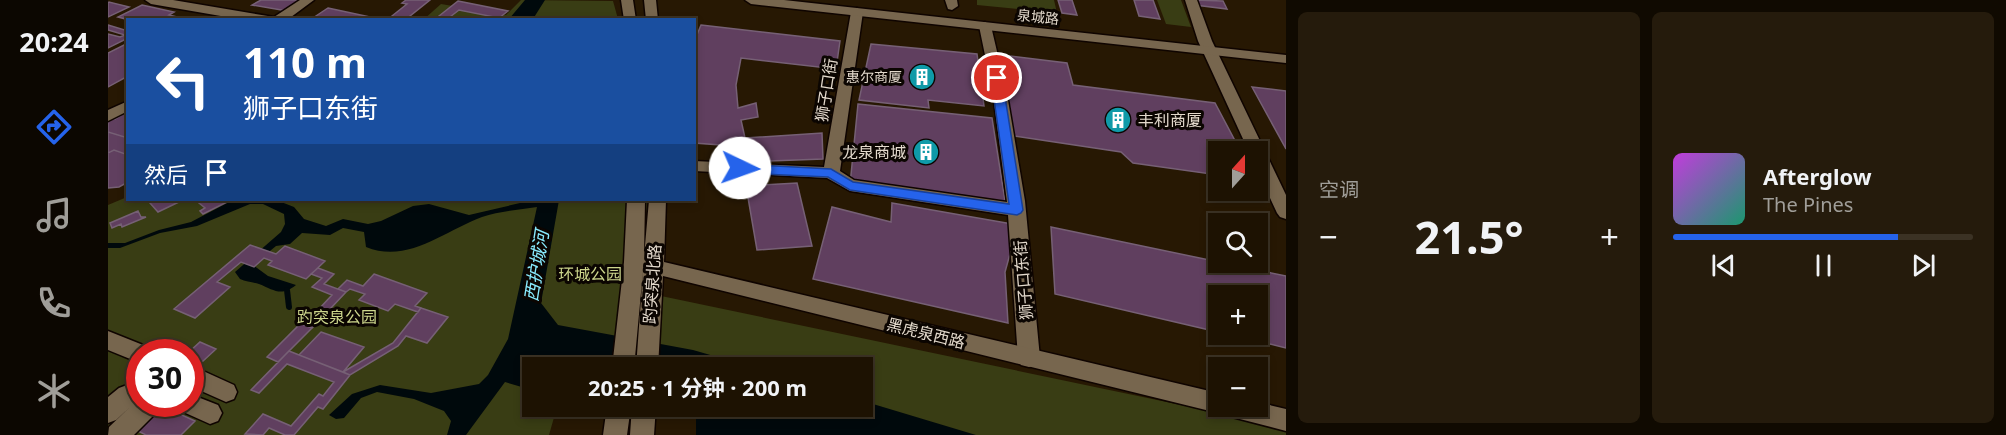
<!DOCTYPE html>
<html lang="zh">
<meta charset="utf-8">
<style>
body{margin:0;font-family:"Noto Sans","Noto Sans SC",sans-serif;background:#251b0c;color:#f1f3f6;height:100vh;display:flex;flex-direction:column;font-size:22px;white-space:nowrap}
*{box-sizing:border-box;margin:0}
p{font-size:20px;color:#a09e99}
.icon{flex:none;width:33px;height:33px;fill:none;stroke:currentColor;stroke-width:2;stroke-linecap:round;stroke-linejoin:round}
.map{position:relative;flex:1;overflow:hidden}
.panel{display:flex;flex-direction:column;gap:12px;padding:12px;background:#100a01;width:720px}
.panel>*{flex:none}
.banner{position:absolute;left:18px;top:18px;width:570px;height:183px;border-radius:0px;box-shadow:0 3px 9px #0003,0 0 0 2px #3b3224;background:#1a4fa0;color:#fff;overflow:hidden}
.needle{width:39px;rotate:21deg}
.tools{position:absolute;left:1100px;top:141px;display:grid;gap:12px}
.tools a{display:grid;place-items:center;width:60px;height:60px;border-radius:0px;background:#1d1202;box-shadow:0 3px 9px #0003,0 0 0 2px #3b3224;font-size:30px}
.speed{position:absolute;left:18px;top:339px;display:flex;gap:12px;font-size:30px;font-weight:700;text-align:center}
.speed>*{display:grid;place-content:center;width:78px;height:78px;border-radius:50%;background:#1d1202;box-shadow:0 3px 9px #0003,0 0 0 2px #3b3224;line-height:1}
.speed .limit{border:9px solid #d22;background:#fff;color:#111}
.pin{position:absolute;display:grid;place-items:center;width:51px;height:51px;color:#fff;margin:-26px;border:3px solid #fff;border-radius:50%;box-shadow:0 2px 6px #0007}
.me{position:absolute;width:66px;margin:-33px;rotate:93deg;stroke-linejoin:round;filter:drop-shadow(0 0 4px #0008)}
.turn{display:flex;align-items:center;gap:21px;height:126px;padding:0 18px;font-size:27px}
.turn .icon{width:78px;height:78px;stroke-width:2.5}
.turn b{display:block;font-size:42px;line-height:51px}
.then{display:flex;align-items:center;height:57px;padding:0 18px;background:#0003;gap:12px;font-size:22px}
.big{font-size:45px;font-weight:700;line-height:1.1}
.panel .card{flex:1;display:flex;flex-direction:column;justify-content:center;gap:9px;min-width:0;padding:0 21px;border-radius:9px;background:#251b0c}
.song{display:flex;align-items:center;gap:18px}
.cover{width:72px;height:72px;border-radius:9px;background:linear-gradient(135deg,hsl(290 70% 55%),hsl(160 70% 35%))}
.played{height:6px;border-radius:3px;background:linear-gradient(90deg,#2563eb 75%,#3b3224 75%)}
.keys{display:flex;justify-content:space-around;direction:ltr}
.heat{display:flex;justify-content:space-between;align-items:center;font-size:33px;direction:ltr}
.panel .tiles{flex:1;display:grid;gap:12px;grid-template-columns:repeat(2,1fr)}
.trip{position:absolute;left:414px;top:357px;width:351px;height:60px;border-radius:0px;background:#1d1202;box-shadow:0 3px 9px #0003,0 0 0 2px #3b3224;font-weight:700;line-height:60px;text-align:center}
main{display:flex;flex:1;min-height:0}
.tabs{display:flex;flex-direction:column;width:108px;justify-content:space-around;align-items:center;background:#0c0701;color:#a09e99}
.tabs .icon{width:42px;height:42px}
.tabs .on{color:#2563eb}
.tabs b{font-size:27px;color:#f1f3f6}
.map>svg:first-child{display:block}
.green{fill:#393d14;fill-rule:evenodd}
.water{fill:#00090c}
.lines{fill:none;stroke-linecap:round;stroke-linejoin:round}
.stream{stroke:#00090c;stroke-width:6}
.building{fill:#603f5f;stroke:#766075;stroke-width:1.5}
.street-casing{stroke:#0f0400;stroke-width:3}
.secondary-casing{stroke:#0f0400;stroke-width:3}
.street{fill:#77664e;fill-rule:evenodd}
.secondary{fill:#77664e;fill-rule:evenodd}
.route{fill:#2563eb;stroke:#184099;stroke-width:1.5}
.labels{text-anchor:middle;stroke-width:6;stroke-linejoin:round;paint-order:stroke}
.far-street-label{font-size:14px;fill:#e3d9cc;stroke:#0b0501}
.far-poi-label{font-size:14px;fill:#e3d9cc;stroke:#0b0501;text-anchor:end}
.street-label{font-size:16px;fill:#e3d9cc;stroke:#0b0501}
.poi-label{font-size:16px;fill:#e3d9cc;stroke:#0b0501;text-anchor:start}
.park-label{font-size:16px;fill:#cdd68c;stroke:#0b0501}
.water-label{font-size:18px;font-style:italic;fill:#89ebfe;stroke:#0b0501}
</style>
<main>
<nav class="tabs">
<b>20:24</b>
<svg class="icon on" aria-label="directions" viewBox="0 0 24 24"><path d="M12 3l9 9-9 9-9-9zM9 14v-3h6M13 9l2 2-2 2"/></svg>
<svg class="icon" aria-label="music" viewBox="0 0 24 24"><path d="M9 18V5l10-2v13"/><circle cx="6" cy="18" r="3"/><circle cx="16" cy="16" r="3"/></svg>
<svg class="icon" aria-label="phone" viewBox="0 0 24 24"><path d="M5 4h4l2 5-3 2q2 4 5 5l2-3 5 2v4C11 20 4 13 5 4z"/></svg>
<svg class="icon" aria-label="climate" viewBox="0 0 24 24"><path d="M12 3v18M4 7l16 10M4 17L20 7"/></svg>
</nav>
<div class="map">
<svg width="1178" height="435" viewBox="0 0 1178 435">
<rect width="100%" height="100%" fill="#271803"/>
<!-- green -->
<path class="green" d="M413,0L505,1L510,19L315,20L333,4L398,15Z
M869,0H946L949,13L869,5Z
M1049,0H1073L1083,27L1058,24Z
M19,197L20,200H544L534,292L1178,427V435H645L555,407L754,406V368H424V406L449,407L441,435H0V205ZM32,352H82V404H32Z"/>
<!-- water -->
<path class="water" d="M417,0H437L425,19H401Z
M120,200H168L186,207L196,219L218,226L235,219L260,224L273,221L305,206L321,204L361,215L425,200H451L433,303L450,325L585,350L644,367L424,368V390L397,382L358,435H339L343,421L336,411L306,399L269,392L253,398L236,418L228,419L221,415L244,394L272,385L323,393L371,384L380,375L400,339L429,207C411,210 391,211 374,217C336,231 300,264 258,247L256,232L235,228L222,235L194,233L182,244L168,246L145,265L160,276L188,285C173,297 166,290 151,284C145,282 138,282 132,279L127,272L173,232L177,224L176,214L155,204H142L89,226L52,233L12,248H0V243H17L51,230L83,222L121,202Z
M755,401L868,435H588V407L754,406Z"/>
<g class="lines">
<!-- stream -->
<path class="stream" d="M179,290L181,307"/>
</g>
<!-- building -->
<path class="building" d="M153,0H195L179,11L144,5Z
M298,0H322L297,20H279L299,4L294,3Z
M950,0H964L969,15L954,13Z
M1026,0H1045L1052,19L1031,16Z
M1086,0L1115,1L1119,9L1087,5Z
M350,1L400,11L391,18L351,10L338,20H326Z
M0,3L1,2L21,7L0,17Z
M34,5L66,12L61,15L81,20H21L10,17Z
M220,8L276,20H202Z
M0,25L20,31V38L0,48V34L12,37L17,35L0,30Z
M593,25L732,41L728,69L633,58L628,85L630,108L648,103L650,117L633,120L637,138L714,133L715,159L632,162L626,146L586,143V42Z
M20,43V76L0,87V53Z
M763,44L869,54L876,106L820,100L821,108L751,100Z
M894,55L959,63L965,85L1107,103L1133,152H1110V175L1025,163L1013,152L906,136Z
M1144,87L1178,91V149Z
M750,104L884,118L897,201L742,185Z
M20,111V182L11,187L0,188V119H7Z
M0,132L20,138V155L6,150L0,153Z
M689,183L704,246L649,250L638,186Z
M49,200H75L50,212L42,203Z
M99,200L106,202L117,200L119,202L95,214L92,211L97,208L91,203Z
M784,203L910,225L897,272L900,323L705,279L724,207L783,222Z
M30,211L33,217H38L14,227L13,224L4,228L2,223Z
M943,227L1178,276V348L1121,334H1149V296H1110V332L947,294Z
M142,245L168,254L177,246L217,261L198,279L160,265L164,261L156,258L146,267L133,262L109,282L122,287L87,318L66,309Z
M210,268L226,274L216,284L238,292L204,328L196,325L224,295L204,287L214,278L203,274Z
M266,274L319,293L307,306L313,308L310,312L287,304L280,311L251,300L257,294L242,289L238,292L230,289L239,280L255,286Z
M313,308L340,317L319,343L298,336L290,346L242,375L235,372L285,343Z
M193,323L204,328L170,362L159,357Z
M213,332L256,347L235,372L191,355Z
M92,342L108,349L94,362L82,358L81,352Z
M181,351L242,375L215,409L210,407L186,435H177L161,428L155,435L137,434L155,414L183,426L211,394L215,396L226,382L179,364L151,393L143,390Z
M54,406L87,421L73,435H38L28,430Z"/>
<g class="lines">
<!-- street casing -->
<g class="street-casing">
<path id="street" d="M37,0H65L166,17L192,0H206L179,20H136L43,4Z
M837,0H849L850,6L844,10L840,9Z
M1077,0H1089L1104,41L1178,195V219L1172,217L1169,213L1149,170V152H1141L1090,41Z
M749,8L755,12L732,171L746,180L899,202L885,94L871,26L877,22L883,26L899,94L917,201L932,358L929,365L921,367L913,365L910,358L900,215L742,191L719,178L586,171V161L716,167L743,12Z
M20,101V111L0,121V110Z
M0,331L40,347L42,352H32V363L0,350Z
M82,365L126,385L129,392L126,399L118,402L82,386Z
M32,371V404H52L49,412L26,435H0L1,427L22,407L8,420L0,423V397L11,388L19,385L23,386L21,381L24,374Z
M82,394L110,405L114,413L110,421L102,424L73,411L70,404H82Z"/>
</g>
<!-- secondary casing -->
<g class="secondary-casing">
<path id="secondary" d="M513,0H525L528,20H516Z
M536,0H548L550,20H538Z
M637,0H676L1178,55V63L643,4Z
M519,200H537L536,257L541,200H558L556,262L1110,393V406H1149V402L1178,409V431L1124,417L1115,412L1110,413L555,276L550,368H528L535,271L526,368H504L516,262Z
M499,406H523L519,435H495Z
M524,406H548L546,435H522Z"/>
</g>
<!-- street -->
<use href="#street" class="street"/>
<!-- secondary -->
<use href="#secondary" class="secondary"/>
</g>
<!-- route -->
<path class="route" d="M889,74L894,78L915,210L913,213L909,215L742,190L720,177L632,173L626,168L632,164L723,169L745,182L901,204L883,78Z"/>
<!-- icons -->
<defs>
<g id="building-disc" transform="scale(1.35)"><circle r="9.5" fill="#0f9aa8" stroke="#0b0501"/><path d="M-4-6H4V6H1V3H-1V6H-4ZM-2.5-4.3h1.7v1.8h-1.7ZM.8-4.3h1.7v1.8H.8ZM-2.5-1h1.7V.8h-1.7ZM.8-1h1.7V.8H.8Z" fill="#fff"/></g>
</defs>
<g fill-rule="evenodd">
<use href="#building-disc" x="814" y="77"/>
<use href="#building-disc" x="1010" y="120"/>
<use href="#building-disc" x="818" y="152"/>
</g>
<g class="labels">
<!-- far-street labels -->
<g class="far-street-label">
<text transform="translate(930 17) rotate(6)" y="5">泉城路</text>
</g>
<!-- far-poi labels -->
<g class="far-poi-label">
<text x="794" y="82">惠尔商厦</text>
</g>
<!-- street labels -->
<g class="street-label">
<text transform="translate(718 90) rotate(-81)" y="6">狮子口街</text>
<text transform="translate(915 280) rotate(-95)" y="6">狮子口东街</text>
<text transform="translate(544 284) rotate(-86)" y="6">趵突泉北路</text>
<text transform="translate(818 333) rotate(14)" y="6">黑虎泉西路</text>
</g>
<!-- poi labels -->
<g class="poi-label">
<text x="1030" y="126">丰利商厦</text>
<text x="798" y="158" text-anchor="end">龙泉商城</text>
</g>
<!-- park labels -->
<g class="park-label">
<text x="482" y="280">环城公园</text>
<text x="229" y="323">趵突泉公园</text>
</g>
<!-- water labels -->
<g class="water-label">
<text transform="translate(429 266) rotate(-81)" y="6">西护城河</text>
</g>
</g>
</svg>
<div class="tools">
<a><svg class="needle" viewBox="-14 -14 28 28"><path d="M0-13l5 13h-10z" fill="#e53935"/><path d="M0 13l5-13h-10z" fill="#a09e99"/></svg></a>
<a><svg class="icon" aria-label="search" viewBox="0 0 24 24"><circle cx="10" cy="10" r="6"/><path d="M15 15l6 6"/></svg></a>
<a>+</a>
<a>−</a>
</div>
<div class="speed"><div class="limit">30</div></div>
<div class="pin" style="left:889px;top:78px;background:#d93025"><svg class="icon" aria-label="arrive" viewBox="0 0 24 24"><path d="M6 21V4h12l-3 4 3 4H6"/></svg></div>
<svg class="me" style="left:632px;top:168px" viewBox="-20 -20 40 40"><circle r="19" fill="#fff"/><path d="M0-13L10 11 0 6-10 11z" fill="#2563eb"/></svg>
<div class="trip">20:25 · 1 分钟 · 200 m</div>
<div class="banner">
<div class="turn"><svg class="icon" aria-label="left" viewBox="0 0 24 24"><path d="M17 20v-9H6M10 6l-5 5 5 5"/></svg><div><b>110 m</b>狮子口东街</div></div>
<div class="then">然后<svg class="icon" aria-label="arrive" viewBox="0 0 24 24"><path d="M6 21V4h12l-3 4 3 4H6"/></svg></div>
</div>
</div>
<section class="panel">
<div class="tiles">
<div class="card"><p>空调</p>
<div class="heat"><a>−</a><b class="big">21.5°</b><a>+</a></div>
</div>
<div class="card">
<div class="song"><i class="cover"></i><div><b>Afterglow</b><p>The Pines</p></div></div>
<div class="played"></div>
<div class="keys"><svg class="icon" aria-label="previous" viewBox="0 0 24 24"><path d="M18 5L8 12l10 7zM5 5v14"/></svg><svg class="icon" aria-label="pause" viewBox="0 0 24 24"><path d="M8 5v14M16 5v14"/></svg><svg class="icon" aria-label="next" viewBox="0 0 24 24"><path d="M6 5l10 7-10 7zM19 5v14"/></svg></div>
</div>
</div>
</section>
</main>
